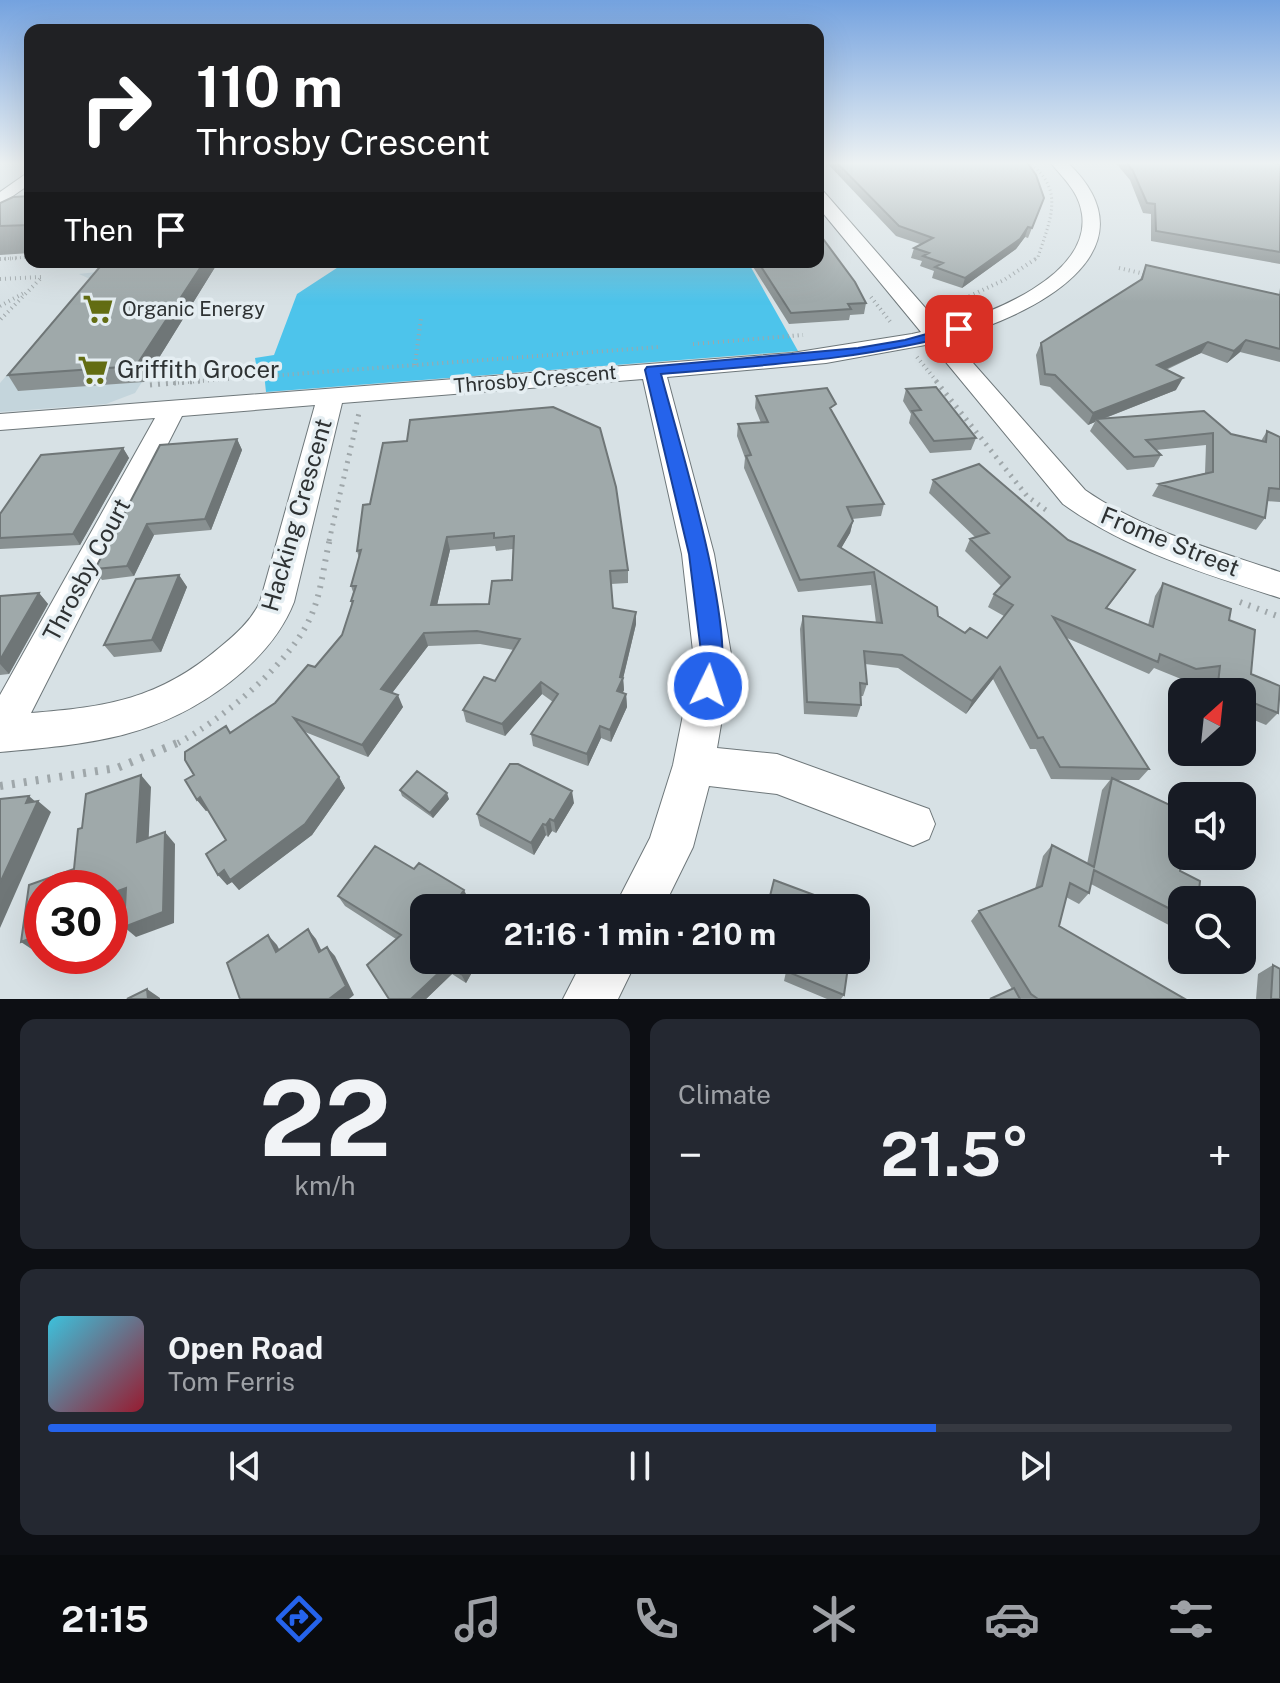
<!DOCTYPE html>
<meta charset="utf-8">
<style>
body{margin:0;font-family:"Public Sans",sans-serif;background:#242831;color:#f1f3f6;height:100vh;display:flex;flex-direction:column;font-size:30px;white-space:nowrap}
*{box-sizing:border-box;margin:0}
p{font-size:26px;color:#9ea1a6}
.icon{flex:none;width:44px;height:44px;fill:none;stroke:currentColor;stroke-width:2;stroke-linecap:round;stroke-linejoin:round}
.map{position:relative;height:999px;overflow:hidden}
.drawer{display:flex;flex-direction:column;gap:20px;padding:20px;background:#0d0f14;flex:1}
.drawer>*{flex:none}
.guide{position:absolute;left:24px;top:24px;width:800px;height:244px;border-radius:16px;box-shadow:0 8px 32px #0002;background:#202124;color:#fff;overflow:hidden}
.needle{width:52px;rotate:27deg}
.buttons{position:absolute;left:1168px;top:678px;display:grid;gap:16px}
.buttons a{display:grid;place-items:center;width:88px;height:88px;border-radius:16px;background:#171b24;box-shadow:0 8px 32px #0002;font-size:40px}
.speed{position:absolute;left:24px;top:870px;display:flex;gap:16px;font-size:40px;font-weight:700;text-align:center}
.speed>*{display:grid;place-content:center;width:104px;height:104px;border-radius:50%;background:#171b24;box-shadow:0 8px 32px #0002;line-height:1}
.speed .limit{border:12px solid #d22;background:#fff;color:#111}
.pin{position:absolute;display:grid;place-items:center;width:68px;height:68px;color:#fff;margin:-34px;border-radius:16px;box-shadow:0 4px 12px #0006}
.me{position:absolute;width:88px;margin:-44px;rotate:4deg;stroke-linejoin:round;filter:drop-shadow(0 0 6px #0008)}
.turn{display:flex;align-items:center;gap:28px;height:168px;padding:0 40px;font-size:36px}
.turn .icon{width:104px;height:104px;stroke-width:2.5}
.turn b{display:block;font-size:56px;line-height:68px}
.then{display:flex;align-items:center;height:76px;padding:0 40px;background:#0003;gap:16px;font-size:30px}
.big{font-size:60px;font-weight:700;line-height:1.1}
.drawer .tile{flex:1;display:flex;flex-direction:column;justify-content:center;gap:12px;min-width:0;padding:0 28px;border-radius:16px;background:#242831}
.drawer .dial{align-items:center;gap:0}
.dial b{font-size:104px;line-height:1}
.song{display:flex;align-items:center;gap:24px}
.cover{width:96px;height:96px;border-radius:12px;background:linear-gradient(135deg,hsl(190 70% 55%),hsl(350 70% 35%))}
.played{height:8px;border-radius:4px;background:linear-gradient(90deg,#2563eb 75%,#363941 75%)}
.keys{display:flex;justify-content:space-around;direction:ltr}
.heat{display:flex;justify-content:space-between;align-items:center;font-size:44px;direction:ltr}
.drawer .tiles{flex:1;display:grid;gap:20px;grid-template-columns:1fr 1fr}
.tile:last-child{grid-column:span 2}
.trip{position:absolute;left:410px;top:894px;width:460px;height:80px;border-radius:16px;background:#171b24;box-shadow:0 8px 32px #0002;font-weight:700;line-height:80px;text-align:center}
.tab-bar{display:flex;height:128px;justify-content:space-around;align-items:center;background:#090b0e;color:#9ea1a6}
.tab-bar .icon{width:56px;height:56px}
.tab-bar .selected{color:#2563eb}
.tab-bar b{font-size:36px;color:#f1f3f6}
.map>svg:first-child{display:block}
.built{fill:#c4d5dc}
.green{fill:#4dc4eb}
.lines{fill:none;stroke-linecap:round;stroke-linejoin:round}
.minor-casing{stroke:#6e777a;stroke-width:2}
.path-far4{stroke:#9fa7aa;stroke-width:3;stroke-dasharray:1 3;stroke-linecap:butt}
.path-far3{stroke:#9fa7aa;stroke-width:4;stroke-dasharray:1 4;stroke-linecap:butt}
.path-far2{stroke:#9fa7aa;stroke-width:5;stroke-dasharray:2 6;stroke-linecap:butt}
.path-far1{stroke:#9fa7aa;stroke-width:6;stroke-dasharray:2 7;stroke-linecap:butt}
.path{stroke:#9fa7aa;stroke-width:8;stroke-dasharray:3 9;stroke-linecap:butt}
.minor{fill:#fff;fill-rule:evenodd}
.wall{fill:#899192;fill-rule:evenodd}
.shaded-wall{fill:#6f7677}
.building{fill:#9fa9aa;stroke:#6f7677;stroke-width:2;fill-rule:evenodd}
.route{fill:#2563eb;stroke:#184099;stroke-width:2}
.labels{text-anchor:middle;stroke-width:7;stroke-linejoin:round;paint-order:stroke}
.far-poi-label{font-size:20px;fill:#2e3233;stroke:#e5eef2;text-anchor:start}
.far-street-label{font-size:20px;fill:#2e3233;stroke:#e5eef2}
.poi-label{font-size:24px;fill:#2e3233;stroke:#e5eef2;text-anchor:start}
.street-label{font-size:24px;fill:#2e3233;stroke:#e5eef2}
</style>
<div class="map">
<svg width="1280" height="999" viewBox="0 0 1280 999">
<rect width="100%" height="100%" fill="#d7e1e5"/>
<!-- built -->
<path class="built" d="M121,262H218L135,393L106,404L0,412V383L90,279L79,274L114,270Z"/>
<!-- green -->
<path class="green" d="M346,262H748L798,351L266,392L264,373L256,364L255,358L274,355L297,294Z"/>
<g class="lines">
<!-- minor casing -->
<g class="minor-casing">
<path id="minor" d="M1050,162H1067C1162,252 1029,317 951,338L1085,490C1144,531 1212,549 1280,572V598C1205,574 1127,550 1063,504L931,344L826,363L667,377L714,554L732,660L717,748L777,754L929,809L935,824L929,839L913,846L777,794L709,786L693,847L663,908H614L650,838L673,765L694,660L682,554L643,379L342,403L294,602C281,635 258,660 230,682C157,739 88,744 0,752V695L155,418L0,430V414L792,353L912,334L921,332L818,207V191L824,192L942,327C988,315 1091,276 1082,214C1079,192 1064,179 1050,162ZM315,405L260,602C251,621 235,635 219,648C159,699 107,707 31,713L182,416Z
M30,171V184L0,205V192Z
M583,960H637L618,999H563Z"/>
</g>
<!-- path-far4 -->
<path class="path-far4" d="M1028,162C1066,189 1050,220 1038,257L1034,260
M818,166L833,165
M0,259L30,257"/>
<!-- path-far3 -->
<path class="path-far3" d="M0,259L20,258
M1119,268L1149,275
M0,279L42,277L0,320
M871,297L892,324
M0,306L24,293
M942,309L1004,280L1037,258
M693,344L803,335
M917,357L938,383
M415,365L421,318
M173,383L659,347"/>
<!-- path-far2 -->
<path class="path-far2" d="M936,381L1027,496L1050,513
M150,385L200,381
M329,541L359,413"/>
<!-- path-far1 -->
<path class="path-far1" d="M1240,602L1280,617
M178,743C223,719 295,660 313,611C322,589 324,562 330,539"/>
<!-- path -->
<path class="path" d="M0,786L117,768L182,741"/>
<!-- minor -->
<use href="#minor" class="minor"/>
</g>
<!-- wall -->
<path class="wall" d="M826,162H1027L1044,198L1028,238L1025,237L1016,249L962,288L932,278L934,271L920,266L922,261L911,258L914,248L920,244L896,236Z
M1115,162H1263L1280,164V264L1151,241V214L1143,213L1130,180Z
M30,196V253L0,255V203Z
M104,262H216L217,264L144,382L18,391L8,375Z
M750,262H818L866,303L864,314L850,315L849,320L789,324Z
M1146,265L1279,295L1280,288V362L1240,352L1227,363L1201,353L1166,370L1176,390L1103,419L1231,434L1261,441L1267,431L1280,437V502L1267,501L1265,518L1256,530L1152,496L1159,484L1205,473L1206,445L1156,450L1161,455L1154,467L1127,470L1090,431L1095,422L1088,425L1050,387L1040,385L1036,355L1041,343L1140,280Z
M906,389L976,438L971,450L930,453L909,423L911,414L903,401Z
M756,396L833,415L884,504L881,516L852,519L853,521L850,533L841,548L938,616L965,633L987,638L1004,616L988,607L994,594L1001,586L965,551L970,539L975,537L929,493L933,480L1068,540L1127,582L1107,608L1148,625L1155,596L1163,583L1229,620L1251,674L1278,713L1266,725L1242,715V692H1208L1210,678L1186,681L1154,668L1149,674L1067,638L1149,769L1139,780H1115L1169,817L1171,856L1180,871L1182,932L1091,884L1089,893L1079,904L1066,897L1059,926L1185,999H990L1012,989L971,921L979,911L1035,889L1043,856L1052,845L1087,864L1102,790L1110,780L1051,779L1036,749H1030L993,679L966,714L898,668L865,664L867,684L863,696H861V705L857,717L804,714L800,629L803,616L876,623L871,585L798,592L744,468L745,458L737,436L738,424L761,423L755,408Z
M237,439L242,450L211,530L154,535L134,576L102,580L95,569Z
M383,443L628,570V583L611,584L613,608L636,612V624L623,678L624,690L622,693L626,694L627,707L611,742L601,738L588,766L533,746L531,734L553,702L542,694L505,736L466,722L463,710L495,681L514,650L480,644L428,646L392,693L403,707L368,757L305,732L339,777L345,788L312,835L239,890L232,882L227,885L226,840L208,810L206,811L197,800L194,775L230,733L275,703L315,667L342,635L352,605L351,601L353,592L351,586L359,558L357,551L370,504ZM495,546L496,551L513,549L512,580L489,604L437,605L450,550Z
M123,448L129,458L80,545L0,549V514Z
M179,575L187,587L161,652L114,657L104,645Z
M39,593L48,604L9,674L0,675V596Z
M400,790L449,799L433,818L402,796Z
M574,803L556,833L552,831L548,837L546,835L534,855L480,826L477,814Z
M338,896L469,900L479,960L466,983L452,974L426,999H389L396,939L345,906Z
M770,960H849L844,995L841,999H827L784,981L787,967Z
M1273,965L1280,999H1256L1258,974Z"/>
<!-- shaded-wall -->
<path class="shaded-wall" d="M1028,227L1025,237L1016,249L962,288L965,278Z
M204,262H216L217,264L144,382L136,366Z
M1246,340L1240,352L1227,363L1234,351Z
M1208,342L1201,353L1150,376L1157,365Z
M1183,378L1176,390L1097,421L1096,419L1095,422L1088,425L1093,413Z
M237,439L242,450L211,530L205,519Z
M123,448L129,458L80,545L73,534Z
M853,521L850,533L835,559L838,546Z
M147,524L154,535L134,576L127,566Z
M447,537L450,550L434,618L431,605Z
M179,575L187,587L161,652L152,640Z
M39,593L48,604L9,674L0,664V660Z
M636,612V624L623,679V678L624,690L618,704L617,691L620,677Z
M424,633L428,646L386,701L381,689Z
M1000,667L993,679L966,714L972,701Z
M541,682L542,694L505,736L502,724Z
M626,694L627,707L611,742L610,730Z
M398,695L403,707L368,757L362,745Z
M600,726L601,738L588,766L587,754Z
M141,775L151,787L148,853L137,842Z
M339,777L345,788L312,835L239,890L232,882L227,885L218,875Z
M572,791L574,803L556,833L554,821Z
M447,793L449,799L433,818L430,813Z
M29,796L37,803L38,801L51,812L0,928V883L26,803Z
M200,797L210,809L206,811L197,800Z
M550,819L552,831L548,837L546,825Z
M543,824L546,835L534,855L531,843Z
M165,832L175,844L174,923L136,937L124,927Z
M126,888L138,899L110,910V894Z
M464,890L469,900L464,907L460,896Z
M308,929L316,939L327,962L319,952Z
M42,934V949L36,952L21,942Z
M268,935L277,945L285,961L276,952Z
M327,947L335,956L354,995L349,999H329Z
M469,960H479L466,983L461,974Z
M447,965L452,974L426,999H411Z
M147,989L160,998V999H148Z"/>
<!-- building -->
<path class="building" d="M836,162H1027L1036,175L1044,198L1032,228L1028,227L1020,239L965,278L935,267L943,263L923,256L929,253L914,248L933,238L899,226Z
M1126,162H1263L1280,164V252L1156,231L1155,204L1147,203L1133,171Z
M30,196V225L0,226V203L13,197Z
M818,232L855,282L866,303L848,304L851,309L791,313L758,262H818Z
M104,262H204L136,366L8,375Z
M1146,265L1280,295V349L1246,340L1234,351L1208,342L1157,365L1183,378L1093,413L1055,375L1045,374L1041,343L1142,279Z
M936,387L976,438L934,441L912,411L921,410L906,389Z
M827,388L836,404L830,408L884,504L847,507L853,521L838,546L937,607L938,616L965,633L970,628L987,638L1013,605L994,594L1010,577L970,539L989,533L933,480L979,464L1068,540L1135,570L1106,608L1153,627L1163,583L1231,609L1229,620L1255,630L1251,674L1280,686L1278,713L1242,698V700V692H1217L1220,666L1196,669L1160,654L1158,662L1053,617L1149,769L1060,767L1043,737L1038,738L1000,667L972,701L902,655L864,651L867,684L860,683L861,705L807,702L803,616L882,623L874,572L800,580L746,456L751,455L738,424L768,422L756,396Z
M553,407L600,428L616,487L628,570L610,571L613,608L636,612L620,677L623,678L617,691L626,694L610,730L600,726L587,754L531,734L558,694L541,682L502,724L463,710L484,677L495,681L520,639L477,631L424,633L381,689L398,695L362,745L294,718L339,777L305,824L230,880L224,870L218,875L206,854L226,840L200,797L197,800L185,780L194,775L185,760V752L226,726L230,733L275,703L308,665L315,667L342,635L353,601H351L356,586H351L361,550L357,551L363,505L370,504L383,443L407,441L410,420ZM494,533V538L514,536L512,580L492,581L489,604L431,605L447,537Z
M1204,411L1231,434L1266,442L1267,431L1280,437V489L1269,488L1265,518L1159,484L1213,472V433L1146,440L1161,455L1134,457L1096,419Z
M237,439L205,519L147,524L127,566L95,569L160,445Z
M123,448L73,534L0,538V514L41,455Z
M179,575L152,640L104,645L136,579Z
M39,593L0,660V596Z
M510,764H518L572,791L554,821L550,819L546,825L543,824L531,843L477,814Z
M417,771L447,793L430,813L400,790Z
M141,775L137,842L165,832L163,912L124,927L126,888L110,894V888H42V934L21,942L29,885L74,869L78,829L82,828L86,794Z
M1112,778L1170,805L1169,817L1176,820L1171,856L1181,861L1180,871L1200,881L1198,900H1182V915L1094,870L1089,893L1070,883L1059,926L1185,999H1038L1031,994L979,911L1042,886L1052,845L1094,867Z
M29,796L26,803L38,801L0,883V799Z
M375,846L414,869L419,863L464,890L460,896L480,908H424V960H469L461,974L447,965L411,999H389L367,965L401,935L338,896Z
M774,880L849,908H767Z
M308,929L319,952L327,947L346,986L329,999H240L227,963L268,935L276,952Z
M790,960H849L844,995L788,972Z
M1273,965L1280,969V999H1271Z
M1014,988L1020,999H990Z
M147,989L148,999H127Z"/>
<!-- sky -->
<linearGradient id="sky" x2="0" y2="1"><stop stop-color="#74a2df"/><stop offset="0.54" stop-color="#edf2f3"/><stop offset="1" stop-color="#edf2f3" stop-opacity="0"/></linearGradient>
<rect width="1280" height="302" fill="url(#sky)"/>
<!-- route -->
<path class="route" d="M959,325L964,326V332C865,360 763,365 661,374C677,436 742,642 717,693L708,696L700,693L697,686L702,660L689,554L645,370L647,367L858,348L905,340Z"/>
<!-- icons -->
<defs>
<g id="supermarket-bare" transform="scale(2.4)"><path d="M-6-5.5h2.5l.6 2H6L4.5 2H-2.5L-4.4-4H-6ZM-1.5 3.2a1.3 1.3 0 1 0 .1 0ZM3 3.2a1.3 1.3 0 1 0 .1 0Z" fill="#636d13" stroke="#e5eef2" stroke-width="2.5" paint-order="stroke"/></g>
</defs>
<g fill-rule="evenodd">
<use href="#supermarket-bare" x="98" y="309"/>
<use href="#supermarket-bare" x="93" y="370"/>
</g>
<g class="labels">
<!-- far-poi labels -->
<g class="far-poi-label">
<text x="122" y="316">Organic Energy</text>
</g>
<!-- far-street labels -->
<g class="far-street-label">
<text transform="translate(535 379) rotate(-5)" y="7">Throsby Crescent</text>
</g>
<!-- poi labels -->
<g class="poi-label">
<text x="117" y="378">Griffith Grocer</text>
</g>
<!-- street labels -->
<g class="street-label">
<text transform="translate(297 515) rotate(-74)" y="8">Hacking Crescent</text>
<text transform="translate(1170 542) rotate(22)" y="8">Frome Street</text>
<text transform="translate(87 570) rotate(-62)" y="8">Throsby Court</text>
</g>
</g>
</svg>
<div class="buttons">
<a><svg class="needle" viewBox="-14 -14 28 28"><path d="M0-13l5 13h-10z" fill="#e53935"/><path d="M0 13l5-13h-10z" fill="#9ea1a6"/></svg></a>
<a><svg class="icon" aria-label="sound" viewBox="0 0 24 24"><path d="M4 9h4l5-4v14l-5-4H4zM17 9q2 3 0 6"/></svg></a>
<a><svg class="icon" aria-label="search" viewBox="0 0 24 24"><circle cx="10" cy="10" r="6"/><path d="M15 15l6 6"/></svg></a>
</div>
<div class="speed"><div class="limit">30</div></div>
<div class="pin" style="left:959px;top:329px;background:#d93025"><svg class="icon" aria-label="arrive" viewBox="0 0 24 24"><path d="M6 21V4h12l-3 4 3 4H6"/></svg></div>
<svg class="me" style="left:708px;top:686px" viewBox="-20 -20 40 40"><circle r="17" fill="#2563eb" stroke="#fff" stroke-width="3"/><path d="M0-11L8 9 0 5-8 9z" fill="#fff"/></svg>
<div class="trip">21:16 · 1 min · 210 m</div>
<div class="guide">
<div class="turn"><svg class="icon" aria-label="right" viewBox="0 0 24 24"><path d="M7 20v-9h11M14 6l5 5-5 5"/></svg><div><b>110 m</b>Throsby Crescent</div></div>
<div class="then">Then<svg class="icon" aria-label="arrive" viewBox="0 0 24 24"><path d="M6 21V4h12l-3 4 3 4H6"/></svg></div>
</div>
</div>
<section class="drawer">
<div class="tiles">
<div class="tile dial"><b>22</b><p>km/h</p></div>
<div class="tile"><p>Climate</p>
<div class="heat"><a>−</a><b class="big">21.5°</b><a>+</a></div>
</div>
<div class="tile">
<div class="song"><i class="cover"></i><div><b>Open Road</b><p>Tom Ferris</p></div></div>
<div class="played"></div>
<div class="keys"><svg class="icon" aria-label="previous" viewBox="0 0 24 24"><path d="M18 5L8 12l10 7zM5 5v14"/></svg><svg class="icon" aria-label="pause" viewBox="0 0 24 24"><path d="M8 5v14M16 5v14"/></svg><svg class="icon" aria-label="next" viewBox="0 0 24 24"><path d="M6 5l10 7-10 7zM19 5v14"/></svg></div>
</div>
</div>
</section>
<nav class="tab-bar">
<b>21:15</b>
<svg class="icon selected" aria-label="directions" viewBox="0 0 24 24"><path d="M12 3l9 9-9 9-9-9zM9 14v-3h6M13 9l2 2-2 2"/></svg>
<svg class="icon" aria-label="music" viewBox="0 0 24 24"><path d="M9 18V5l10-2v13"/><circle cx="6" cy="18" r="3"/><circle cx="16" cy="16" r="3"/></svg>
<svg class="icon" aria-label="phone" viewBox="0 0 24 24"><path d="M5 4h4l2 5-3 2q2 4 5 5l2-3 5 2v4C11 20 4 13 5 4z"/></svg>
<svg class="icon" aria-label="climate" viewBox="0 0 24 24"><path d="M12 3v18M4 7l16 10M4 17L20 7"/></svg>
<svg class="icon" aria-label="car" viewBox="0 0 24 24"><path d="M5 17H2v-5l4-1 3-4h7l3 4 3 1v5h-3M9 17h6M6 11h13"/><circle cx="7" cy="17" r="2"/><circle cx="17" cy="17" r="2"/></svg>
<svg class="icon" aria-label="filters" viewBox="0 0 24 24"><path d="M4 7h16M4 17h16"/><circle cx="9" cy="7" r="2"/><circle cx="15" cy="17" r="2"/></svg>
</nav>
